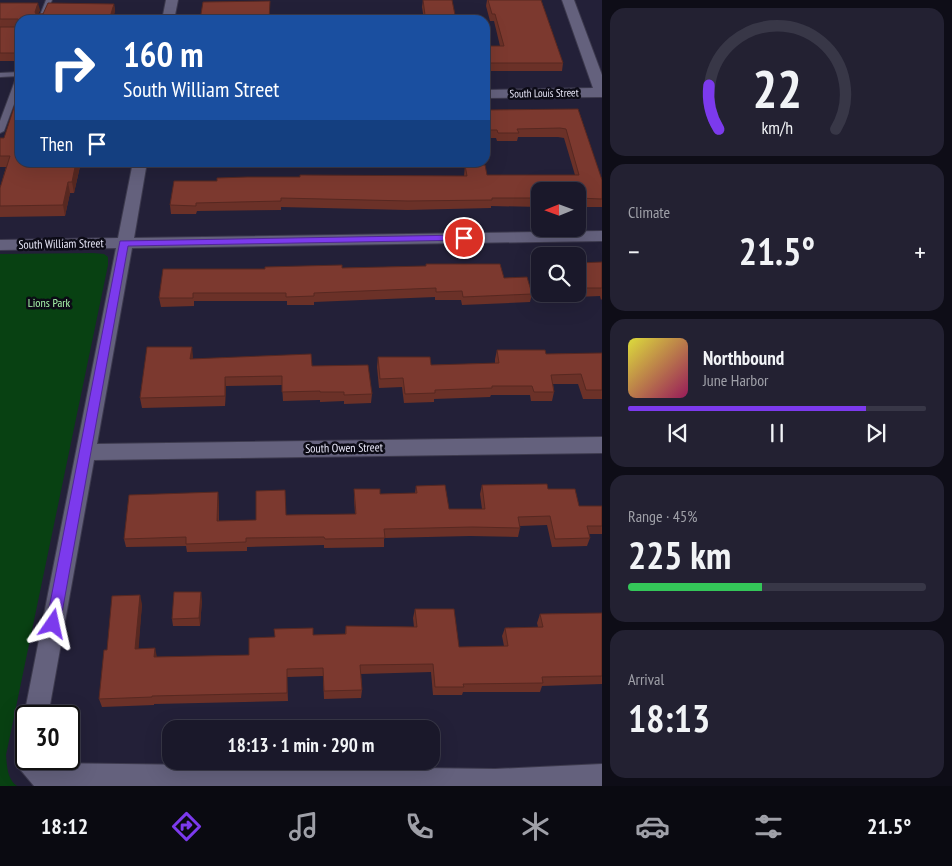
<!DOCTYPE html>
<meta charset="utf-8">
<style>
body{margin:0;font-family:"PT Sans Narrow",sans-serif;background:#232132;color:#f1f3f6;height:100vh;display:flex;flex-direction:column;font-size:19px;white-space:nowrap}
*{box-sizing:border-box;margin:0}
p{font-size:16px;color:#9fa0a8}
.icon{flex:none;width:28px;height:28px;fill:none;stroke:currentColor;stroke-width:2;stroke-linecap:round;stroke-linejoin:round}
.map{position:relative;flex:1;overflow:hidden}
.details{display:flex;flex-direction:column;gap:8px;padding:8px;background:#0e0d17;width:350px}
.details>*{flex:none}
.banner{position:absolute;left:15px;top:15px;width:475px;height:152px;border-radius:15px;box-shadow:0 5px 20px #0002,0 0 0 1px #383747;background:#1a4fa0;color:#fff;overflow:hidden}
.needle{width:32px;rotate:269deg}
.controls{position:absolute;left:531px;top:182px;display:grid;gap:10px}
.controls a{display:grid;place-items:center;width:55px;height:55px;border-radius:10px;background:#1a182a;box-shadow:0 5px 20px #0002,0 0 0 1px #383747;font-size:25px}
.speed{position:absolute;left:15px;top:705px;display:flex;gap:10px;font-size:25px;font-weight:700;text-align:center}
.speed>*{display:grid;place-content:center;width:65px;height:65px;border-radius:50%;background:#1a182a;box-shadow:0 5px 20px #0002,0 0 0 1px #383747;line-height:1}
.speed .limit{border:2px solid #111;border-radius:8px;background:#fff;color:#111}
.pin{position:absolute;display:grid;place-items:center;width:42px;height:42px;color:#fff;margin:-21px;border:2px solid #fff;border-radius:50%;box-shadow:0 1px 5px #0007}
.me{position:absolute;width:55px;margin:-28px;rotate:11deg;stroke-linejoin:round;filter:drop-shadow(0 0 4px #0008)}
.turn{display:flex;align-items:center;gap:18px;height:105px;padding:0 25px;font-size:22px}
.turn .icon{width:65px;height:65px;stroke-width:2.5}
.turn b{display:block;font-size:35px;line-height:42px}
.then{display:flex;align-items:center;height:48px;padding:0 25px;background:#0003;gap:10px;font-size:19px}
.big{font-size:38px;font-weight:700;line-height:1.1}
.details .widget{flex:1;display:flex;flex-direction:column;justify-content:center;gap:8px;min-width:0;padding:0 18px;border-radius:15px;background:#232132}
.details .dial{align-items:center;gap:0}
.dial svg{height:130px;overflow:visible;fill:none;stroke:#383747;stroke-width:7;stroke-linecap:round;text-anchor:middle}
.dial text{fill:#f1f3f6;stroke:none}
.song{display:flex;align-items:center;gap:15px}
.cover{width:60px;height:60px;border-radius:8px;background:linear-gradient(135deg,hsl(60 70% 55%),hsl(330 70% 35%))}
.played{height:5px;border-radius:2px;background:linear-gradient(90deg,#7c3aed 80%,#383747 80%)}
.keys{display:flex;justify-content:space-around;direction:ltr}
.heat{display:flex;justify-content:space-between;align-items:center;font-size:28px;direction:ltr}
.charge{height:8px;border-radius:4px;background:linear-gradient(90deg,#34c759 45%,#383747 0)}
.trip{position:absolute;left:162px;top:720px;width:278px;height:50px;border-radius:15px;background:#1a182a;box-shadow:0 5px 20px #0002,0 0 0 1px #383747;font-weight:700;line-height:50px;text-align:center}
.menu{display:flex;height:80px;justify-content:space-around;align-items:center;background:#0a0a11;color:#9fa0a8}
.menu .icon{width:35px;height:35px}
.menu .active{color:#7c3aed}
.menu b{font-size:22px;color:#f1f3f6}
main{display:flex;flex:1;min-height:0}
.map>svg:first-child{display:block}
.green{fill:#084112}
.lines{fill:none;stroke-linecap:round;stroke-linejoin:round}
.lane-casing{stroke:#3d3a4e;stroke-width:2}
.street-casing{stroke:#3d3a4e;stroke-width:2}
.lane{fill:#64617d;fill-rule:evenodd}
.street{fill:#64617d;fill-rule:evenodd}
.wall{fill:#6b3128}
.shaded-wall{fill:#572821}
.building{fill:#7c392f;stroke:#572821}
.route{fill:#7c3aed;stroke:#51269a}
.labels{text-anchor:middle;stroke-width:5;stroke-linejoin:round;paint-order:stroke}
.far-street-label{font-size:11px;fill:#e8e7f8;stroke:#0c0b16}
.street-label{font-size:12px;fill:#e8e7f8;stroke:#0c0b16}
.park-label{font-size:12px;fill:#a8f5ab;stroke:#0c0b16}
</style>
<main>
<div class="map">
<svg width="602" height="786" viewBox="0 0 602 786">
<rect width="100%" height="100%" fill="#232038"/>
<!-- green -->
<path class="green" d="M93,253L104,254L108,257V265L6,755C7,766 7,779 17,786H0V254Z"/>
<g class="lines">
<!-- lane casing -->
<g class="lane-casing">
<path id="lane" d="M46,0H52L44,20H38Z
M20,72V88L4,131L0,133V121L16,78L19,76L0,77V73Z"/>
</g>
<!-- street casing -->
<g class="street-casing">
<path id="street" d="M166,0H178L174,20H162Z
M562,0H574L602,75V97L485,98V90L593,88Z
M133,162H147L134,238L602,231V241L132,248L97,444L602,437V453L94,460L48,716H26V722L24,716L116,248L0,250V240L118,238Z
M26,747V759H43L46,763L495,769L602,764V786H34L19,768L15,759L19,750Z"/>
</g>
<!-- lane -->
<use href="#lane" class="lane"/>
<!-- street -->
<use href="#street" class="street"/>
</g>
<!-- wall -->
<path class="wall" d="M423,0L455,15L454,20H424L422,7Z
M487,0H541L563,63L562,71H485V46H500L494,21H490L486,6Z
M0,3L40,10L38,14L114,4L115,11L113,17L20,20V61H0Z
M578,109L602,180V207H578V191H540V207L491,206V208L407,210L281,207V210L197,211L196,214H171L170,205L217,181L464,176L465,165L487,175H575L564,138L558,137H518L517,141H497L496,138H485V110Z
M4,138L20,162H81L74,193H70L65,216L0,217V188L6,167H0V140Z
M602,262V299L601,300L600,296L552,298L551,294H578V263Z
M426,264L504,278L532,294L530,302L462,305L461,300H435V297L314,302V305H287V301H194V306L161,307L159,298L342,268L426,266Z
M497,350L546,354L602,353V399H583L578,384H553L554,392L552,401H531L530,395H491L490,397L434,399V402L404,403L402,387L379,388L377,367L378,357L431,365L495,363V359Z
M193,356L192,359L312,366L372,394L371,403L344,404V401L320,402V400L283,401L282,385L226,386L225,406L142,408L140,398Z
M482,485L548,489L579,506H602V534H589L590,538L587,546L552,547L547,525L520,526V528L518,537L470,536L384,538V547L324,548V545L247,547V551L187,552L186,546L126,547L124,539L219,501V521L256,520L286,515L355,514L354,498V489L380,494L415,493L416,486L449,509H482L480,494Z
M202,600L200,626H173L172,619Z
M142,604L138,649L157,657L249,655L313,635L345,634L346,626L414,627L413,618L415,609L459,647L504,646L502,636L505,628L538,627L537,623L540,614L602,613V684L542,686L540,692H463L462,695H433L431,672L361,674L362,690L361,698L324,699L323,676L287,677L288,701L154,704V705L102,707L99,699L107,650Z"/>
<!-- shaded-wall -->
<path class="shaded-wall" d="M38,3L40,10L36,19L35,12Z
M114,4L115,11L113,20L110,17Z
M76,162H81L74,193L72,182Z
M68,182L70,193L65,216L63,205Z
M192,347L193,356L192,369L190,359Z
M225,377L226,386L225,406Z
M218,492L219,501L218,529L217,521Z
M201,592L202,600L200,626L199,618Z
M140,595L142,604L138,657L135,649Z
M155,648L157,657L156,666L154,657Z"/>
<!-- building -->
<path class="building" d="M423,0H452L455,15H425Z
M488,0H541L563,63H485V46H504L495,14H492Z
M270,1L269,20H200L203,2Z
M0,3H38L35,12L36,14H43L48,3L114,4L110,17H114L113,20H20V21L18,19H0Z
M20,22V53H0V27H18Z
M20,89V162H76L72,182H68L63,205L0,206V188L10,156H0V138H4Z
M578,109L602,180V199L578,198V191H540V198H492V200L408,201L281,198V201L196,203V206L170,205L174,181H217V178L247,177H300V175L467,176L465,165H485L487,175H579L566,129L560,128L517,129L519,133H498L497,130H485V110Z
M602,262V288H578V263Z
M426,264H500L504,278L527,277L532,294L463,297L462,291L436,292V288L314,293V296L286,297V293H193V298H159L163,269H265V267L342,265V268L426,266Z
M147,347H192L190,359L311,354L312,366L368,365L372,394L344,395V392H320V391L282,392V376L225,377V396L140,398Z
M497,350H545L546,354L602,353V390H586L581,374L551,375L554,392H534L532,386H492V388L435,390V393L405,394L403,378L380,379L378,357H430L431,365L499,363Z
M547,484L548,489H575L579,506H602V526H587L590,538L555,539L550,516L518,517L520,528L472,527L384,529L385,538L325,539L324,537L246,538V542L186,544V537L124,539L129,495L218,492L217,521L256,520V491L285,490L286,515L356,514L354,489H380V494L417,493L416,486L445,485L449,509H485L482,485Z
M174,592H201L199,618L172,619Z
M140,595L135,649L155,648L154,657L249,655V638L275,637L274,629L313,628V635L346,634V626L417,627L415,609H454L459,647L508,646L505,628L543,627L540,614L602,613V676L542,677L543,683L463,684L464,687H435L433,664L360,665L362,690L324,691L323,668L287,669V693L152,696V697L99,699L104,650H107L112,596Z"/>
<!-- route -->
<path class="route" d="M464,235L469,238L467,240L128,246L60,624L58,628L53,630L48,628L46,624L120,241Z"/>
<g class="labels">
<!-- far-street labels -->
<g class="far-street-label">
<text transform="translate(544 93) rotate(-1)" y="4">South Louis Street</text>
</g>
<!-- street labels -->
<g class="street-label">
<text transform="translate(61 244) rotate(-1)" y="4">South William Street</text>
<text transform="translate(344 448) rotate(-1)" y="4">South Owen Street</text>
</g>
<!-- park labels -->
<g class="park-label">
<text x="49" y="307">Lions Park</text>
</g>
</g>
</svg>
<div class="controls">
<a><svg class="needle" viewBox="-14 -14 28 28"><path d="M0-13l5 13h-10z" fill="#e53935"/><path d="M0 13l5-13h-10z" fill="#9fa0a8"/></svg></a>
<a><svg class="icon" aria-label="search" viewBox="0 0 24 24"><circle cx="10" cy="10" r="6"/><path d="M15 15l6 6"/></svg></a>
</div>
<div class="speed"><div class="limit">30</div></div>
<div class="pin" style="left:464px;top:238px;background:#d93025"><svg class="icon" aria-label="arrive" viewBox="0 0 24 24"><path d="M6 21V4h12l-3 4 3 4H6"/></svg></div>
<svg class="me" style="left:53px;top:624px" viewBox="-20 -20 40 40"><path d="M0-17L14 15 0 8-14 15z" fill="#7c3aed" stroke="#fff" stroke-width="4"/></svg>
<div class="trip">18:13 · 1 min · 290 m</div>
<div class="banner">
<div class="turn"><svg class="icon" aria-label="right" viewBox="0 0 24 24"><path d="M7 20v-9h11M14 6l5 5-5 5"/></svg><div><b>160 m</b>South William Street</div></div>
<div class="then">Then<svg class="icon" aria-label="arrive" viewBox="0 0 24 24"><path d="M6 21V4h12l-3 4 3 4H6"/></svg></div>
</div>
</div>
<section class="details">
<div class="widget dial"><svg viewBox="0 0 100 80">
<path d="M14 69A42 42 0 1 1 86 69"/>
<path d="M14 69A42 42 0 0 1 8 42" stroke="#7c3aed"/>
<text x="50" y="56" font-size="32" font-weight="700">22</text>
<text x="50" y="72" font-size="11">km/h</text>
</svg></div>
<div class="widget"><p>Climate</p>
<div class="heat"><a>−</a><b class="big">21.5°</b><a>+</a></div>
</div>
<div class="widget">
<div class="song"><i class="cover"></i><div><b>Northbound</b><p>June Harbor</p></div></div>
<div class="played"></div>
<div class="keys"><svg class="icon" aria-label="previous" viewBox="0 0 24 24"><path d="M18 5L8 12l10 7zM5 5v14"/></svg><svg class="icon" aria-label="pause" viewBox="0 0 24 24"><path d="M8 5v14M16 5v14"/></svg><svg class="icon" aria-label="next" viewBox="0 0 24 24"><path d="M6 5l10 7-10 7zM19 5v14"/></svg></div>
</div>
<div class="widget"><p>Range · 45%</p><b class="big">225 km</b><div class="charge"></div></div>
<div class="widget"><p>Arrival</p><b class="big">18:13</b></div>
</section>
</main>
<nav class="menu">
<b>18:12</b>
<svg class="icon active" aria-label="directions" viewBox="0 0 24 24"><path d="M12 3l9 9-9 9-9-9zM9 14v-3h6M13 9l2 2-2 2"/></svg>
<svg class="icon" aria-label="music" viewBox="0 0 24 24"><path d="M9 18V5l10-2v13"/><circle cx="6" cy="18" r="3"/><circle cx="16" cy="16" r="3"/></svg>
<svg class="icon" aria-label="phone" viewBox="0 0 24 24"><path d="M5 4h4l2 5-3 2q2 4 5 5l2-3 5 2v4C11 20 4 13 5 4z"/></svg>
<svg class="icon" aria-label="climate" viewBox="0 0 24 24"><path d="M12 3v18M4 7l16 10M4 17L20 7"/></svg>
<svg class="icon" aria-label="car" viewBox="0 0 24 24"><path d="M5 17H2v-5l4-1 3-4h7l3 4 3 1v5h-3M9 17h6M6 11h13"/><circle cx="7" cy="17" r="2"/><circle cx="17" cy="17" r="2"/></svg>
<svg class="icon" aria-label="filters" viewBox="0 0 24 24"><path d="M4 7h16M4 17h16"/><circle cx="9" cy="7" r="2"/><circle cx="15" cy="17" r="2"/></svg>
<b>21.5°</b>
</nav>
